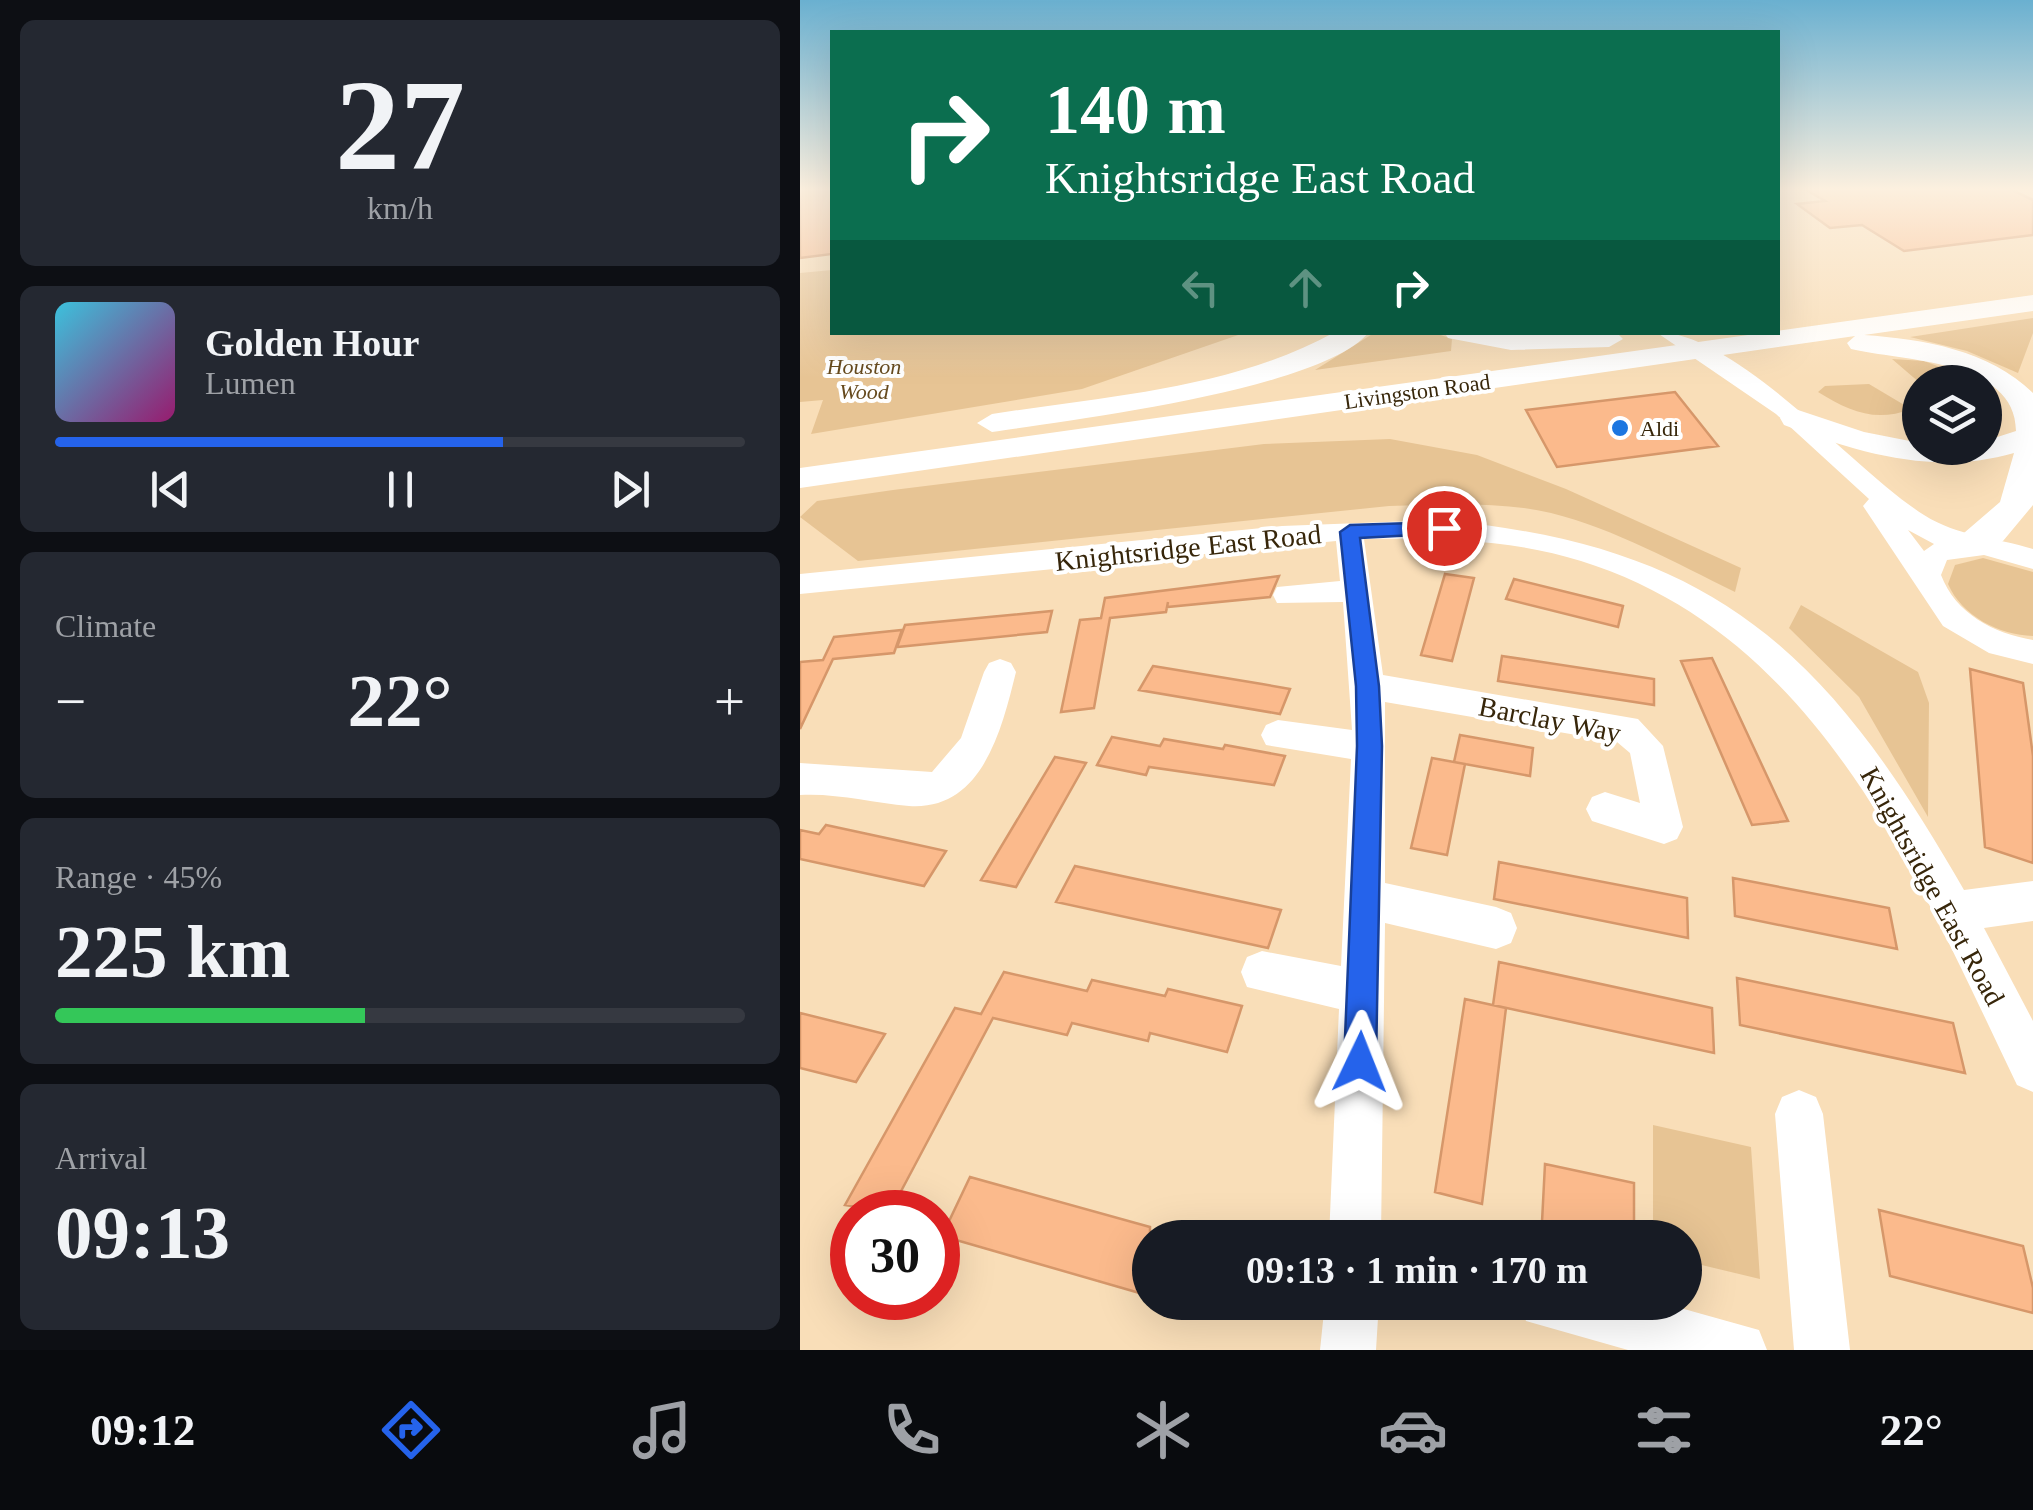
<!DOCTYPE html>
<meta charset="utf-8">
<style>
body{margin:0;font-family:Georgia,serif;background:#242831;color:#f1f3f6;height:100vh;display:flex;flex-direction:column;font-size:38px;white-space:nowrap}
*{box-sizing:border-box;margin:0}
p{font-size:32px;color:#9ea1a6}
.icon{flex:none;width:55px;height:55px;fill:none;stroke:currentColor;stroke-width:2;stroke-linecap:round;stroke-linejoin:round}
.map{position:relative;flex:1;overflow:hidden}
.drawer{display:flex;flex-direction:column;gap:20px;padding:20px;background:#0d0f14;width:800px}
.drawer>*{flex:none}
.top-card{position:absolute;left:30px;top:30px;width:950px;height:305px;border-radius:0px;box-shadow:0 10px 40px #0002;background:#0b6e4f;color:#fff;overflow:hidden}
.controls{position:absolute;left:1102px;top:365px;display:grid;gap:20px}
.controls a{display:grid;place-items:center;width:100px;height:100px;border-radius:50%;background:#171b24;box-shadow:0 10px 40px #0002;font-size:50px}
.speed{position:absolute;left:30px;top:1190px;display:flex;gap:20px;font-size:50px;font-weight:700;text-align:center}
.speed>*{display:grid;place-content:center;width:130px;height:130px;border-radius:50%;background:#171b24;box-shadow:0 10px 40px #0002;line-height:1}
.speed .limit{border:15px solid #d22;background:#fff;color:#111}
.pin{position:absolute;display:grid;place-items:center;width:85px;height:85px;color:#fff;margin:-42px;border:5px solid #fff;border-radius:50%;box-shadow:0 2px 10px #0007}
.me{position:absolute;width:110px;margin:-55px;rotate:2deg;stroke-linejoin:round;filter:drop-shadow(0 0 8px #0008)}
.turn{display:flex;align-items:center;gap:35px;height:210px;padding:0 50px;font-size:45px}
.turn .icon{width:130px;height:130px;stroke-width:2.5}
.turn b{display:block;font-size:70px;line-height:85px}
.lanes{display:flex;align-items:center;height:95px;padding:0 50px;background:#0003;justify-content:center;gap:50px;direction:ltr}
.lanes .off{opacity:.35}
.big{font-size:75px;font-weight:700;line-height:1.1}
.drawer .card{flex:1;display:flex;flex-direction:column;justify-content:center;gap:15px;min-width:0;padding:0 35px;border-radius:15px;background:#242831}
.drawer .dial{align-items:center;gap:0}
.dial b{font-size:130px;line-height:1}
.song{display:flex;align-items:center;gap:30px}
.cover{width:120px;height:120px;border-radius:15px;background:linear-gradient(135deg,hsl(190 70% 55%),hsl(320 70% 35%))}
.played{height:10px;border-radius:5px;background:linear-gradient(90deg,#2563eb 65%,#363941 65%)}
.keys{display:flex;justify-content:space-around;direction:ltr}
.heat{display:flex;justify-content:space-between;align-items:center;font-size:55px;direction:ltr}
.charge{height:15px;border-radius:8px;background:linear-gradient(90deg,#34c759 45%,#363941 0)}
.trip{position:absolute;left:332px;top:1220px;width:570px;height:100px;border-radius:50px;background:#171b24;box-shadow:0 10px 40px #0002;font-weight:700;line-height:100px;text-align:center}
.menu{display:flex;height:160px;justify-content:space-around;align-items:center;background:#090b0e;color:#9ea1a6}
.menu .icon{width:70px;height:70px}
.menu .active{color:#2563eb}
.menu b{font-size:45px;color:#f1f3f6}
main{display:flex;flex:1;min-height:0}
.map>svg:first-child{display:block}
.green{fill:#e7c494}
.building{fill:#fbba8c;stroke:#d6976a;stroke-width:2.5}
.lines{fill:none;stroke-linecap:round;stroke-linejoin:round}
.minor{fill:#fff;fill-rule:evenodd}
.major{fill:#fff;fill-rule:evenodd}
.route{fill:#2563eb;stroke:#184099;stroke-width:2.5}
.poi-dot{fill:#1c76e0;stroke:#fff;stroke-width:4}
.labels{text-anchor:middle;stroke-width:8;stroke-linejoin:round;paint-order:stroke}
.far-park-label{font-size:22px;font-style:italic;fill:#664a1e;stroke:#fff}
.far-street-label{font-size:22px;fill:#37260a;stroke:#fff}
.far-poi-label{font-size:22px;fill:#37260a;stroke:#fff;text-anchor:start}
.street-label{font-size:28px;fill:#37260a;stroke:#fff}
</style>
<main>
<section class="drawer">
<div class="card dial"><b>27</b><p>km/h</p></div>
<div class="card">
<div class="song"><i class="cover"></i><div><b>Golden Hour</b><p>Lumen</p></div></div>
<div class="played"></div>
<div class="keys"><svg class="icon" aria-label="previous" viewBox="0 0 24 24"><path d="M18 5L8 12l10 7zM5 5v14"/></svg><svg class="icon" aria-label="pause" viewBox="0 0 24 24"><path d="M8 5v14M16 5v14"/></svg><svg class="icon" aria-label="next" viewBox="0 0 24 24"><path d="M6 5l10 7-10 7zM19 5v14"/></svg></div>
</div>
<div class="card"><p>Climate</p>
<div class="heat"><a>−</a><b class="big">22°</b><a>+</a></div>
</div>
<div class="card"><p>Range · 45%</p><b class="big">225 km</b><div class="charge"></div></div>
<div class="card"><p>Arrival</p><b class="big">09:13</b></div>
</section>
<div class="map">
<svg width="1233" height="1350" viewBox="0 0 1233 1350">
<rect width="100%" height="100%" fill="#f9deb8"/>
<!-- green -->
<path class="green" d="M32,270V332L444,333L282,389L11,434L23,400L0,402V273Z
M1233,318V333L1218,373L1167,351L1110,337Z
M574,333H635L652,339L651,351L515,370Z
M1092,359L1124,361L1181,382L1120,383Z
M1069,384L1111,409C1075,423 1049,411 1018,392L1025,386Z
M590,439L677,455L766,489L941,568L935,592C876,563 815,529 751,513C700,501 641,504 589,506L58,561L0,517L17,501L93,490L464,444Z
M1183,558L1233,572V636C1199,635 1162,616 1148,584L1155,565Z
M1001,605L1118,672L1129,703L1128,817L1059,697L989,628Z
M853,1125L951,1147L960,1279L885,1261V1238L853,1237Z"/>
<!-- building -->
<path class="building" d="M0,189H32V254L0,258Z
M1005,189H1210L1233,200V235L1104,251L1062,225L1030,228L997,204L1025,201Z
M875,392L918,446L757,467L726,410Z
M645,574L674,578L652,661L621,655Z
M479,576L470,597L367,607L368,602L366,612L310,618L294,708L261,712L280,620L301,618L305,598Z
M714,579L823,606L818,627L706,599Z
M252,611L247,632L97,647L105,625Z
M102,630L94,653L33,659L0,729V662L23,660L34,637Z
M702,656L854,679V705L698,681Z
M912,658L960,761L988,821L952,825L881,661Z
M353,666L462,684L490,689L480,714L339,690Z
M1170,669L1223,683L1233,756V863L1185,847Z
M660,735L733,748L730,776L654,762Z
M312,737L360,746L364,739L423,749L425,745L485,756L474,785L349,767L346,775L297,765Z
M255,757L286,763L216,887L181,880Z
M632,758L665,764L647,855L611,848Z
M26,825L100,841L146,851L124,886L0,859V830L19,834Z
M699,862L887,898L888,938L694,899Z
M275,866L444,902L481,910L468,948L256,902Z
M933,878L1089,908L1097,949L935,916Z
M699,962L912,1008L914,1053L693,1005Z
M204,972L287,991L292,980L365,996L368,989L442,1006L427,1052L350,1033L348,1041L272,1023L267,1035L193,1018L90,1212L45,1205L155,1008L181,1014Z
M937,978L1153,1023L1165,1073L940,1025Z
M665,999L706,1008L682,1204L635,1192Z
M0,1013L85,1034L56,1082L0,1068Z
M745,1164L834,1183V1238H811L742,1222Z
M170,1177L350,1227V1296L142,1236Z
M1079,1210L1223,1246L1233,1288V1313L1090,1276Z"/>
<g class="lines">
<!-- minor -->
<path class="minor" d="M856,332C938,332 1054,471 1124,515C1159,537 1195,537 1233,549V569L1184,555L1147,560L1141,575C1156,614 1193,633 1233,640V664L1189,653L1143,626L1063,506L1069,499L976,414ZM1108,530L1134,544L1124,551Z
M638,520C918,544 1029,655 1164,890L1233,881V921L1184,928L1233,1021V1092L1217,1085C1118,879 1019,635 781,561C711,539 637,538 564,539L583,675L838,719L863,746L883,827L877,839L864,844L792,821L786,809L792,797L805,792L840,803L830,753L817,742L585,702V883L696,907L711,913L717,928L711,943L696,949L585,923L581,1238H529L539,1009L447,987L441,972L447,957L462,951L541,966L551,759L466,745L461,735L466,725L478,720L552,730L543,602L477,603L473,595L477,587L540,581L536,541L0,594V574L482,526Z
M200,659L211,663L216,672C202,728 183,811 109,806C72,803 38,793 0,795V763L132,772L161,738L184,672L189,663Z
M999,1090L1016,1097L1023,1114L1050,1350H994L975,1114L982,1097Z
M525,1302H579L576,1350H520Z
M718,1302H859L959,1330L967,1350H828L726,1321Z"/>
<!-- major -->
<path class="major" d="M1233,295V311L1064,335C1123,339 1189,350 1233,393V505L1203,541L1168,557L1155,554L1150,545L1200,502L1214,453C1135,476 1059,453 984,425L980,418L995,409L1064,432L1120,443V448H1185V441L1216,431C1216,359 1100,361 1051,349L1047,343L1055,336L0,488V468Z
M535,332H569C522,390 270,420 192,432L177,423L192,414C306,396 432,389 535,332Z
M644,332H816L823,339L809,347L711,350L648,338Z"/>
</g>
<!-- sky -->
<linearGradient id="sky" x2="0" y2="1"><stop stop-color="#6ab0d0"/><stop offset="0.5" stop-color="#fcf0df"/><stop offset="1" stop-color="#fcf0df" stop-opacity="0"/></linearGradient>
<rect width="1233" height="378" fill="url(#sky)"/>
<!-- route -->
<path class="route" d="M644,522L651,524V533L560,538L579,686L582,746L576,1062L571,1074L560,1078L549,1074L544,1062L557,746L556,686L540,532L550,525Z"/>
<!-- markers -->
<circle class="poi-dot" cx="820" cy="428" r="10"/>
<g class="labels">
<!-- far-park labels -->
<g class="far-park-label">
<text x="64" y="374">Houston<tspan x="64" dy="25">Wood</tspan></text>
</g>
<!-- far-street labels -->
<g class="far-street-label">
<text transform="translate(617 391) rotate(-8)" y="8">Livingston Road</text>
</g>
<!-- far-poi labels -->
<g class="far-poi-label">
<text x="840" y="436">Aldi</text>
</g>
<!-- street labels -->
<g class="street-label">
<text transform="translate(388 547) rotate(-6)" y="10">Knightsridge East Road</text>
<text transform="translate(750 719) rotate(11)" y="10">Barclay Way</text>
<text transform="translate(1133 886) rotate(61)" y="10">Knightsridge East Road</text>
</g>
</g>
</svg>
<div class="controls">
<a><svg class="icon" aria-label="layers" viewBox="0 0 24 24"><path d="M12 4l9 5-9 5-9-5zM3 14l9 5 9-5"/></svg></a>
</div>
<div class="speed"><div class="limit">30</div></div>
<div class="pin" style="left:644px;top:528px;background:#d93025"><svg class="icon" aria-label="arrive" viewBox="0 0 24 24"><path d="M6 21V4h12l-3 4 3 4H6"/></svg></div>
<svg class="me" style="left:560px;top:1062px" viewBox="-20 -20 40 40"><path d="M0-17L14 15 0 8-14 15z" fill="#2563eb" stroke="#fff" stroke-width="4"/></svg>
<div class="trip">09:13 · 1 min · 170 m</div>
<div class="top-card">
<div class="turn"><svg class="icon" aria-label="right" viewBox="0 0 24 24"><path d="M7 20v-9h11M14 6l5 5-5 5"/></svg><div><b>140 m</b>Knightsridge East Road</div></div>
<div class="lanes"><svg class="icon off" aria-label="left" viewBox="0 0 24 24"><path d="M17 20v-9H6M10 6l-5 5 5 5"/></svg><svg class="icon off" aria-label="ahead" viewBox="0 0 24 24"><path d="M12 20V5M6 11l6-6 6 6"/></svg><svg class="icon" aria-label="right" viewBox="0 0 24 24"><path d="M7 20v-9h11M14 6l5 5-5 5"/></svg></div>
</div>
</div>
</main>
<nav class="menu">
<b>09:12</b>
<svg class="icon active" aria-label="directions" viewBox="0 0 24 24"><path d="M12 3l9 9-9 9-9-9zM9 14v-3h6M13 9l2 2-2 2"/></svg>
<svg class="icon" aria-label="music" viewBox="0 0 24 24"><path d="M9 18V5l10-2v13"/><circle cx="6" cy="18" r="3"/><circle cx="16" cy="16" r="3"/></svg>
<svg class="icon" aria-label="phone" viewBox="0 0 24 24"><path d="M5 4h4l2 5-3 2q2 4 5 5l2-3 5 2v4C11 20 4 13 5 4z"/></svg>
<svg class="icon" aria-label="climate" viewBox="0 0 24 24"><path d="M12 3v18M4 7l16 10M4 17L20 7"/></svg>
<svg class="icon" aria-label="car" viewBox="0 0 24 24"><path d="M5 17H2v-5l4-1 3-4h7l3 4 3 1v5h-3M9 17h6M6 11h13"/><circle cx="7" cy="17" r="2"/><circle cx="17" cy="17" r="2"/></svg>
<svg class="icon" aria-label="filters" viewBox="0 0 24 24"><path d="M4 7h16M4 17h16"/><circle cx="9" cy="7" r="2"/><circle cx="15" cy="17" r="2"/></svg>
<b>22°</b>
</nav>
